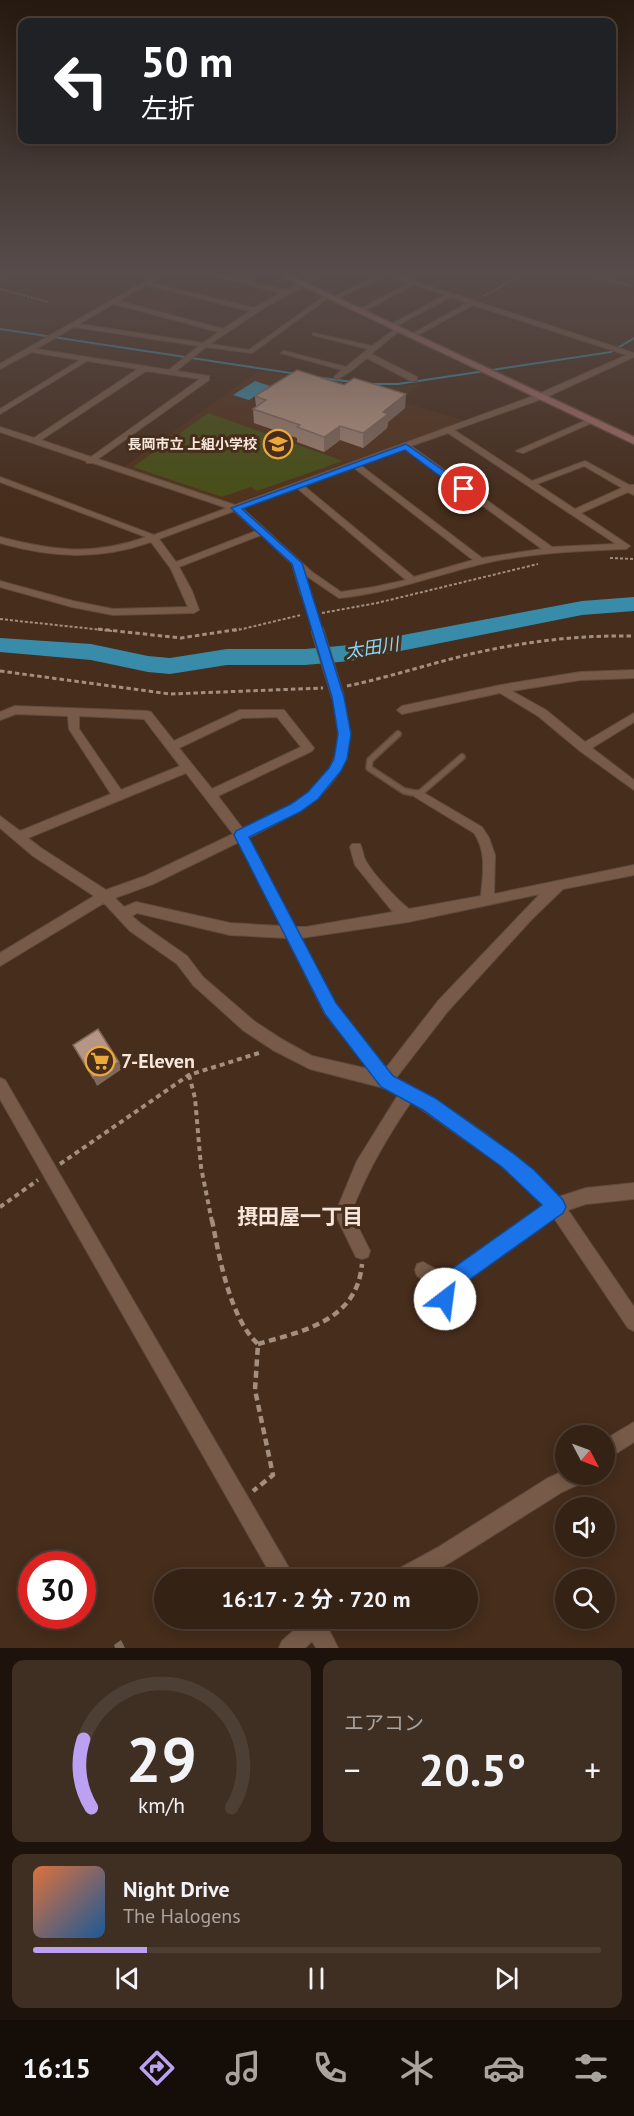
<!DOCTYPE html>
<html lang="ja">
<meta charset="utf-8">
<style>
body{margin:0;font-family:"PT Sans","Noto Sans JP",sans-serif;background:#3f2f22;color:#f1f3f6;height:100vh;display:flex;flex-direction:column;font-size:22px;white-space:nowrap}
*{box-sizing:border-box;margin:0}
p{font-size:20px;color:#a9a4a0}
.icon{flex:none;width:33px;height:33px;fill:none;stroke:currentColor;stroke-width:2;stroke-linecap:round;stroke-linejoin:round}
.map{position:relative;height:1648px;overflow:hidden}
.details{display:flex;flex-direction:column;gap:12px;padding:12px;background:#1d130c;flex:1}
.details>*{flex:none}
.hud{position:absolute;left:18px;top:18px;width:598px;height:126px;border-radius:12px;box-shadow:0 3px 15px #0003,0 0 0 2px #4e3f34;background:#202124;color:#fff;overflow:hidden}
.needle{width:39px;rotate:131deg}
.controls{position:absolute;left:555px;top:1425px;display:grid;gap:12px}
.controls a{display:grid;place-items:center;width:60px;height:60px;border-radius:50%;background:#342215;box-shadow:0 3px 15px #0003,0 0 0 2px #4e3f34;font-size:30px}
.speed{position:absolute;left:18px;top:1551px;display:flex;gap:12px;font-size:30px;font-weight:700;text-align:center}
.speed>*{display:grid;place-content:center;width:78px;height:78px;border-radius:50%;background:#342215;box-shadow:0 3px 15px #0003,0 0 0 2px #4e3f34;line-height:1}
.speed .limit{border:9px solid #d22;background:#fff;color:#111}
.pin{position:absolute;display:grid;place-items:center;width:51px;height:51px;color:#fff;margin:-26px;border:3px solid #fff;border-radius:50%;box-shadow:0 2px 6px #0007}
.me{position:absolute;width:66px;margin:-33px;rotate:30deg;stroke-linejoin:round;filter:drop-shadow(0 0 4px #0008)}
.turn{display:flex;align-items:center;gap:21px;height:126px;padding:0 24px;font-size:27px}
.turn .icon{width:78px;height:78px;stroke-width:2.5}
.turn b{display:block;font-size:42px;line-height:51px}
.big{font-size:45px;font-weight:700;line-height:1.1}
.details .widget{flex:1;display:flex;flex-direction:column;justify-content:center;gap:9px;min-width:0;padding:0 21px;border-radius:12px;background:#3f2f22}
.details .dial{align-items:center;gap:0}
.dial svg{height:156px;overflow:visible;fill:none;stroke:#4e3f34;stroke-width:7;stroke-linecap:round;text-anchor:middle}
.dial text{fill:#f1f3f6;stroke:none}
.song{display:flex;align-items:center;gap:18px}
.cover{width:72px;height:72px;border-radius:9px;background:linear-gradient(135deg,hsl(20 70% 55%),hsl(210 70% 35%))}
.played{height:6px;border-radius:3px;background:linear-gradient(90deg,#bca0f2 20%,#4e3f34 20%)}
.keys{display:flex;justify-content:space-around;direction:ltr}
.heat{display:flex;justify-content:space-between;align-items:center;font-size:33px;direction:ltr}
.details .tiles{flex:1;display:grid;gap:12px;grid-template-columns:1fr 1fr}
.widget:last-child{grid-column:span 2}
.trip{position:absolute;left:154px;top:1569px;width:324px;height:60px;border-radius:30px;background:#342215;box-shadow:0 3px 15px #0003,0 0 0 2px #4e3f34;font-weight:700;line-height:60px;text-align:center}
.tab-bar{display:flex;height:96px;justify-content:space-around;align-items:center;background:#150e08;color:#a9a4a0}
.tab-bar .icon{width:42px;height:42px}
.tab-bar .active{color:#bca0f2}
.tab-bar b{font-size:27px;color:#f1f3f6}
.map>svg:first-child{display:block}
.built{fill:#51321c}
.green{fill:#474f16}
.water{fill:#388caa}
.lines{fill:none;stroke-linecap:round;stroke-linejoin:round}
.stream{stroke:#388caa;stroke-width:2}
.river{fill:#388caa;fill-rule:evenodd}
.service-casing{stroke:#614b3c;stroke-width:8}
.minor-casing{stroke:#614b3c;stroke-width:2}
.secondary-casing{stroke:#614b3c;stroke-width:3}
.path-far4{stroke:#a38e80;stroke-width:1.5;stroke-dasharray:2 1.5;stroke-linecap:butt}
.path-far3{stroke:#a38e80;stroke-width:2;stroke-dasharray:3 2;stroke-linecap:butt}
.path-far2{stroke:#a38e80;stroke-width:3;stroke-dasharray:4.5 3;stroke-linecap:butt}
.path-far1{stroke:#a38e80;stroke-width:4;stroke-dasharray:5 4;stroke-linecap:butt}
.path{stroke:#a38e80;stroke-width:4.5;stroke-dasharray:7 4.5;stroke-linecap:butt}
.service{stroke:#775b48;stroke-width:5}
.minor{fill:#775b48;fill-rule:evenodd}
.secondary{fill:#9e6863;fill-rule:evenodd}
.minor-bridge-far1-casing{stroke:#614b3c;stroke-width:10;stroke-linecap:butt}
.minor-bridge-casing{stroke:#614b3c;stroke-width:14;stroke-linecap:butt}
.minor-bridge-far1{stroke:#775b48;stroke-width:9}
.minor-bridge{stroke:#775b48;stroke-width:11}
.wall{fill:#9c8071}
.shaded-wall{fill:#7f685c}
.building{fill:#b59583;stroke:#7f685c;stroke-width:1.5}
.route{fill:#1a73e8;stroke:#114b97;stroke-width:1.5}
.labels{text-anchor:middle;stroke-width:6;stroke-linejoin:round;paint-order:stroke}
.far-poi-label{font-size:14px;font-weight:bold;fill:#f7e6db;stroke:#462d1c;text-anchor:end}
.water-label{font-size:18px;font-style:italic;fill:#83dcfd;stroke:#462d1c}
.near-poi-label{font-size:20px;font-weight:bold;fill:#f7e6db;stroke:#462d1c;text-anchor:start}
.near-neighbourhood-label{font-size:21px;font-weight:bold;fill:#f7e6db;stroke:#462d1c}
</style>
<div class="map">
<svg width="634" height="1648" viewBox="0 0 634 1648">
<rect width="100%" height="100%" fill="#462d1c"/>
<!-- built -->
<path class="built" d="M167,291L195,298L168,315L140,307Z
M258,371L362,385L389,387L420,384L399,401L466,421L233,504L124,467Z"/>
<!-- green -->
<path class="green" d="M208,413L343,461L257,491L251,487L222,497L133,467Z"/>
<!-- water -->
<path class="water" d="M255,381L270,386L249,400L233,395Z"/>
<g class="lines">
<!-- stream -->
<path class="stream" d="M0,329L297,374
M314,377L353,382
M371,384H398L611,352L634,338"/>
<!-- river -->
<path class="river" d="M634,597V611L582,615L350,661L305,665H227L170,674L148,672L91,660L0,652V638L91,644L148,656L170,658L227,649H305L350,645L582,601Z"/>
<!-- service casing -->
<g class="service-casing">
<path id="service" d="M398,734L370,760L369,768L404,791L419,794L462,757"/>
</g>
<!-- minor casing -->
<g class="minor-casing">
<path id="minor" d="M7,272H15L0,280V276Z
M161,272H168L151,283L254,308L280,293L199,272H209L245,281L259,272H266L251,282L285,290L321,272H329L267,306L210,344L249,350L326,295L331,296L252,353L206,347L176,371L209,376V380L98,459L235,505L536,395L627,355L473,305L414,337H410V335L467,303L451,297L394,327H390V325L445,295L414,285L362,312H358V310L409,283L385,276L336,299L331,298L380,274L377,272H386L634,353V357L542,399L454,430L532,481L585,461L629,485H634V495L628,492L581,513L630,546L626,549C577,551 528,553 481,564C433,576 388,593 339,598L305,575L311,595L306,598L301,595L292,564L261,535L179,567L192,591L199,610L194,613L113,615L72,607L0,587V581L73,601L113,609L188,607L171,569L151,542C100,560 52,558 0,543V537C53,551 94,556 146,537L0,482V477L154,535L227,508L93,463H87L86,461L0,432V427L34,438L138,369L87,361L0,414V409L80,360L31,352L0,369V364ZM146,285L250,311L223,329L119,301ZM114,304L219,332L203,343L79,324ZM74,327L199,346L169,370L36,349ZM146,371L200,379L91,457L41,440ZM448,433L616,544L552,547L411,446ZM405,449L542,549L482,558L360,465ZM584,466L622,488L575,509L537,484ZM353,467L473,560L414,577L304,486ZM297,488L406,580L374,587L341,592L312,572L242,508ZM234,511L256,531L176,562L159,539Z
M398,327L400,328V330L371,354L417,377V381H411L367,358L351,371L338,379L334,377L342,370L281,353L284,351L346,367L368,349L313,335V333L372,346Z
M589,419L596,421L523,453L516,451Z
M634,670V678L580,680L512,691L546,710L585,742L634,713V722L592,748L634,780V790L580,751L538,716L500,693L402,714L397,710L402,706L501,685L580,672Z
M338,693L343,697C345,709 349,722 349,734C350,791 292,816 248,838L295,927H306L393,912L355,865L350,847L352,844H360C362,848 363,853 364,857C369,870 397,900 409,909L481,896C483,874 487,852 474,833L415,797L413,794L415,791L419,790L482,827L489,838L495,855L494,894L634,865V875L563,889L532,919L448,1011L396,1078C455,1110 512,1148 558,1197L586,1188L634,1183V1199L586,1204L568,1210L634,1307V1331L628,1328L554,1218L454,1289V1313L451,1319L445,1322L439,1319L436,1313L437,1289L417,1276L415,1270L417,1264L423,1262L446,1275L544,1206L522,1183L502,1166L411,1102C387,1137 366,1173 351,1213L370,1251L368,1257L362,1259L356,1257L335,1214L357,1161L398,1095L384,1088L310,1069L273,1050L244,1031L193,985L177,964L130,931L104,903L0,966V953L94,896L33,856L0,828V816L20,831L111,794L69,729L68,716L16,714L0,720V712L15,706L147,711L151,712L174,741L240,710H284L314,748L312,751L218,796L243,829C284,810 339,787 338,734C338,722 335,709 333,697ZM79,716L144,719L180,766L121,790L79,729ZM277,717L301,747L212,789L179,748L242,718ZM186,773L233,834L145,876L106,890L41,848L28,838ZM239,842L281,926L230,923L136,902L124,907L115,898L153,884ZM540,894L438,1001L386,1068L335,1004L301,938L408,922ZM137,913L230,935L287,938L325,1014L369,1069L312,1056L283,1040L254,1021L203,977L187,956L140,923L132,916Z
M0,1078L5,1080L296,1580H274L0,1099Z
M634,1422V1442L604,1461V1440Z
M566,1470V1474H588L586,1481L562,1492L451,1562L419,1580H388L391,1573L437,1548L548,1478Z
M300,1618H342L339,1625L329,1630L338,1648H316L312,1641L305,1648H279L282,1641L302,1623Z"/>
</g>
<!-- secondary casing -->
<g class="secondary-casing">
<path id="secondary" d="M273,272H283L634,437V444Z"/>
</g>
<!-- path-far4 -->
<path class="path-far4" d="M580,272L634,287
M0,289L48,302
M484,296L527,272"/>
<!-- path-far3 -->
<path class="path-far3" d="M610,558L634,559
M322,613L377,603L538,564
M0,619L112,631
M234,631L301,615"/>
<!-- path-far2 -->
<path class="path-far2" d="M98,629L181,638L240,629
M0,671L170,694L323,688
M347,686C390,677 432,663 475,653C528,641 580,635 634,636"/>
<!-- path-far1 -->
<path class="path-far1" d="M189,1075L195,1098L201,1167L212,1222
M60,1164L189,1075L262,1052
M0,1207L38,1180"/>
<!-- path -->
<path class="path" d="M212,1220C219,1256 230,1319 258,1344L255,1390L273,1475L253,1491
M258,1344C303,1331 357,1321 362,1264"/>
<!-- service -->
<use href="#service" class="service"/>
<!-- minor -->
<use href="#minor" class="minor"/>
<!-- secondary -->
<use href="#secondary" class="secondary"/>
<!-- minor-bridge-far1 casing -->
<g class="minor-bridge-far1-casing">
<path id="minor-bridge-far1" d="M306,595L317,631"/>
</g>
<!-- minor-bridge casing -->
<g class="minor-bridge-casing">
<path id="minor-bridge" d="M317,629L338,697"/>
</g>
<!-- minor-bridge-far1 -->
<use href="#minor-bridge-far1" class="minor-bridge-far1"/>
<!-- minor-bridge -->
<use href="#minor-bridge" class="minor-bridge"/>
</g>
<!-- wall -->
<path class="wall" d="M255,396L405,408L388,422L387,428L363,448L340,440L324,452L297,442V438L254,423L253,409L256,407Z"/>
<!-- shaded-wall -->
<path class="shaded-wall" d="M406,394L405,408L388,422L387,428L363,448V433L383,412Z
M340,426V440L324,452V437Z
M119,1062L122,1069L97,1086L93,1078Z
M121,1640L125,1648H115L114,1645Z"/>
<!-- building -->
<path class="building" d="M297,370L344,385L354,378L406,394L383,412L388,414L363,433L340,426L324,437L297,427L300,425L253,409L266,400L255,396Z
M98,1029L119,1062L93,1078L73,1045Z"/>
<!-- sky -->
<linearGradient id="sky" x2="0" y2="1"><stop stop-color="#26190f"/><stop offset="0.54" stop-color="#574c4b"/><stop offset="1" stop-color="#574c4b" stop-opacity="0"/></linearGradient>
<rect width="634" height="503" fill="url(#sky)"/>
<!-- route -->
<path class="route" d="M406,444L467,487V491H460L405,450L242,509L302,563L344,697L351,734L347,759L341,771L318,799L300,812L249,837L336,1003L393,1076L435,1098L514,1154L534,1170L563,1200L566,1207L563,1213L455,1290L452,1306L445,1309L438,1306L435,1299L439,1278L542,1205L502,1167L423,1110L381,1087L325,1014L234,835L236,831L291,804L308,792L329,768L334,759L338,734L332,697L292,564L231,508Z"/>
<!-- icons -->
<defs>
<g id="school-ring" transform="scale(1.5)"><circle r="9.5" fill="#462d1c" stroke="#eca93a" stroke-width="1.5"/><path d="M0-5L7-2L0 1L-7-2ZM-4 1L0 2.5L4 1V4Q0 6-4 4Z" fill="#eca93a"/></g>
<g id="supermarket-ring" transform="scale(1.5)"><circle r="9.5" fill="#462d1c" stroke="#eca93a" stroke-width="1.5"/><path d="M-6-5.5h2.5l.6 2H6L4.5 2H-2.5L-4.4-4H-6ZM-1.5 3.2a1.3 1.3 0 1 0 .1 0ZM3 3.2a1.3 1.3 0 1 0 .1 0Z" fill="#eca93a"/></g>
</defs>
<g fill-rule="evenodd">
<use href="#school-ring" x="278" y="444"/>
<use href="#supermarket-ring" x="100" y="1061"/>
</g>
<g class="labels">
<!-- far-poi labels -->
<g class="far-poi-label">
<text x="257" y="449">長岡市立 上組小学校</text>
</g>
<!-- water labels -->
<g class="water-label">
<text transform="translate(372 648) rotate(-9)" y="6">太田川</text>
</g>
<!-- near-poi labels -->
<g class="near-poi-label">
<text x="121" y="1068">7-Eleven</text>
</g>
<!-- near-neighbourhood labels -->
<g class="near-neighbourhood-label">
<text x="300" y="1224">摂田屋一丁目</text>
</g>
</g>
</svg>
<div class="controls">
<a><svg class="needle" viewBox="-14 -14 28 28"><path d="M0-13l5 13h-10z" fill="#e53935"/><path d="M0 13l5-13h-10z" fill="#a9a4a0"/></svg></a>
<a><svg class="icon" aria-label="sound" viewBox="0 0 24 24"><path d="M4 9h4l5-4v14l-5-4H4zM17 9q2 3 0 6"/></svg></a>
<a><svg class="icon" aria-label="search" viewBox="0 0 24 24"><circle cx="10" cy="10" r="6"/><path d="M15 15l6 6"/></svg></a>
</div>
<div class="speed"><div class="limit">30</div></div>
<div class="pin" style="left:464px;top:489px;background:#d93025"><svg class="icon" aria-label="arrive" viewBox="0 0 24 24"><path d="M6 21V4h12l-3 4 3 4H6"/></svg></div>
<svg class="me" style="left:445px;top:1299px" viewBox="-20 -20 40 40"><circle r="19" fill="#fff"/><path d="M0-13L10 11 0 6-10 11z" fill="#1a73e8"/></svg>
<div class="trip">16:17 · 2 分 · 720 m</div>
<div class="hud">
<div class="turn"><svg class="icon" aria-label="left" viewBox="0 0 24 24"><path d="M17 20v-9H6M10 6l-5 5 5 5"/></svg><div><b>50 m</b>左折</div></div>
</div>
</div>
<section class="details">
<div class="tiles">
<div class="widget dial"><svg viewBox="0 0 100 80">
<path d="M14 69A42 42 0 1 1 86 69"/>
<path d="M14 69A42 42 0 0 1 10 34" stroke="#bca0f2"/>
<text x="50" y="56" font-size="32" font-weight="700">29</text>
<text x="50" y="72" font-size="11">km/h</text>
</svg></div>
<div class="widget"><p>エアコン</p>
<div class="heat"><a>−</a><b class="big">20.5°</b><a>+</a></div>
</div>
<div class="widget">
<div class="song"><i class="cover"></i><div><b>Night Drive</b><p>The Halogens</p></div></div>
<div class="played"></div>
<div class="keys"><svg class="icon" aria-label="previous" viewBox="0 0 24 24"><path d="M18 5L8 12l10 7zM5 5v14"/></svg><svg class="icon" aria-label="pause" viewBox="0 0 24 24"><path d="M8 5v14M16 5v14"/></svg><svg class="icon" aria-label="next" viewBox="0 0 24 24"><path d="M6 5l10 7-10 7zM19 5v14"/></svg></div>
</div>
</div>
</section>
<nav class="tab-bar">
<b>16:15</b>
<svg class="icon active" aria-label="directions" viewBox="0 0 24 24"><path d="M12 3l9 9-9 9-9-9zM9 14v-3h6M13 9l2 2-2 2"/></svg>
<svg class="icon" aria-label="music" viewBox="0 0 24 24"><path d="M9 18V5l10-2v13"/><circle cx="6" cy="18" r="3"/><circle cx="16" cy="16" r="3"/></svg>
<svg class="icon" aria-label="phone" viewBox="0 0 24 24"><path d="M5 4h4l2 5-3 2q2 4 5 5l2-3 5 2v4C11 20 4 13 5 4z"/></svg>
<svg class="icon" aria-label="climate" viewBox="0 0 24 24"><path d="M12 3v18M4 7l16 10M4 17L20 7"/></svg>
<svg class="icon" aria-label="car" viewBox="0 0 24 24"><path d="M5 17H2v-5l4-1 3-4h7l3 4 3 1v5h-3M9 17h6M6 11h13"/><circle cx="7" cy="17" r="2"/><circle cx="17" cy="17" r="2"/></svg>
<svg class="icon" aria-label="filters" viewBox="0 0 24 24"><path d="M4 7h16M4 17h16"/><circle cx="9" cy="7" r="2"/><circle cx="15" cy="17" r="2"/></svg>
</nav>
